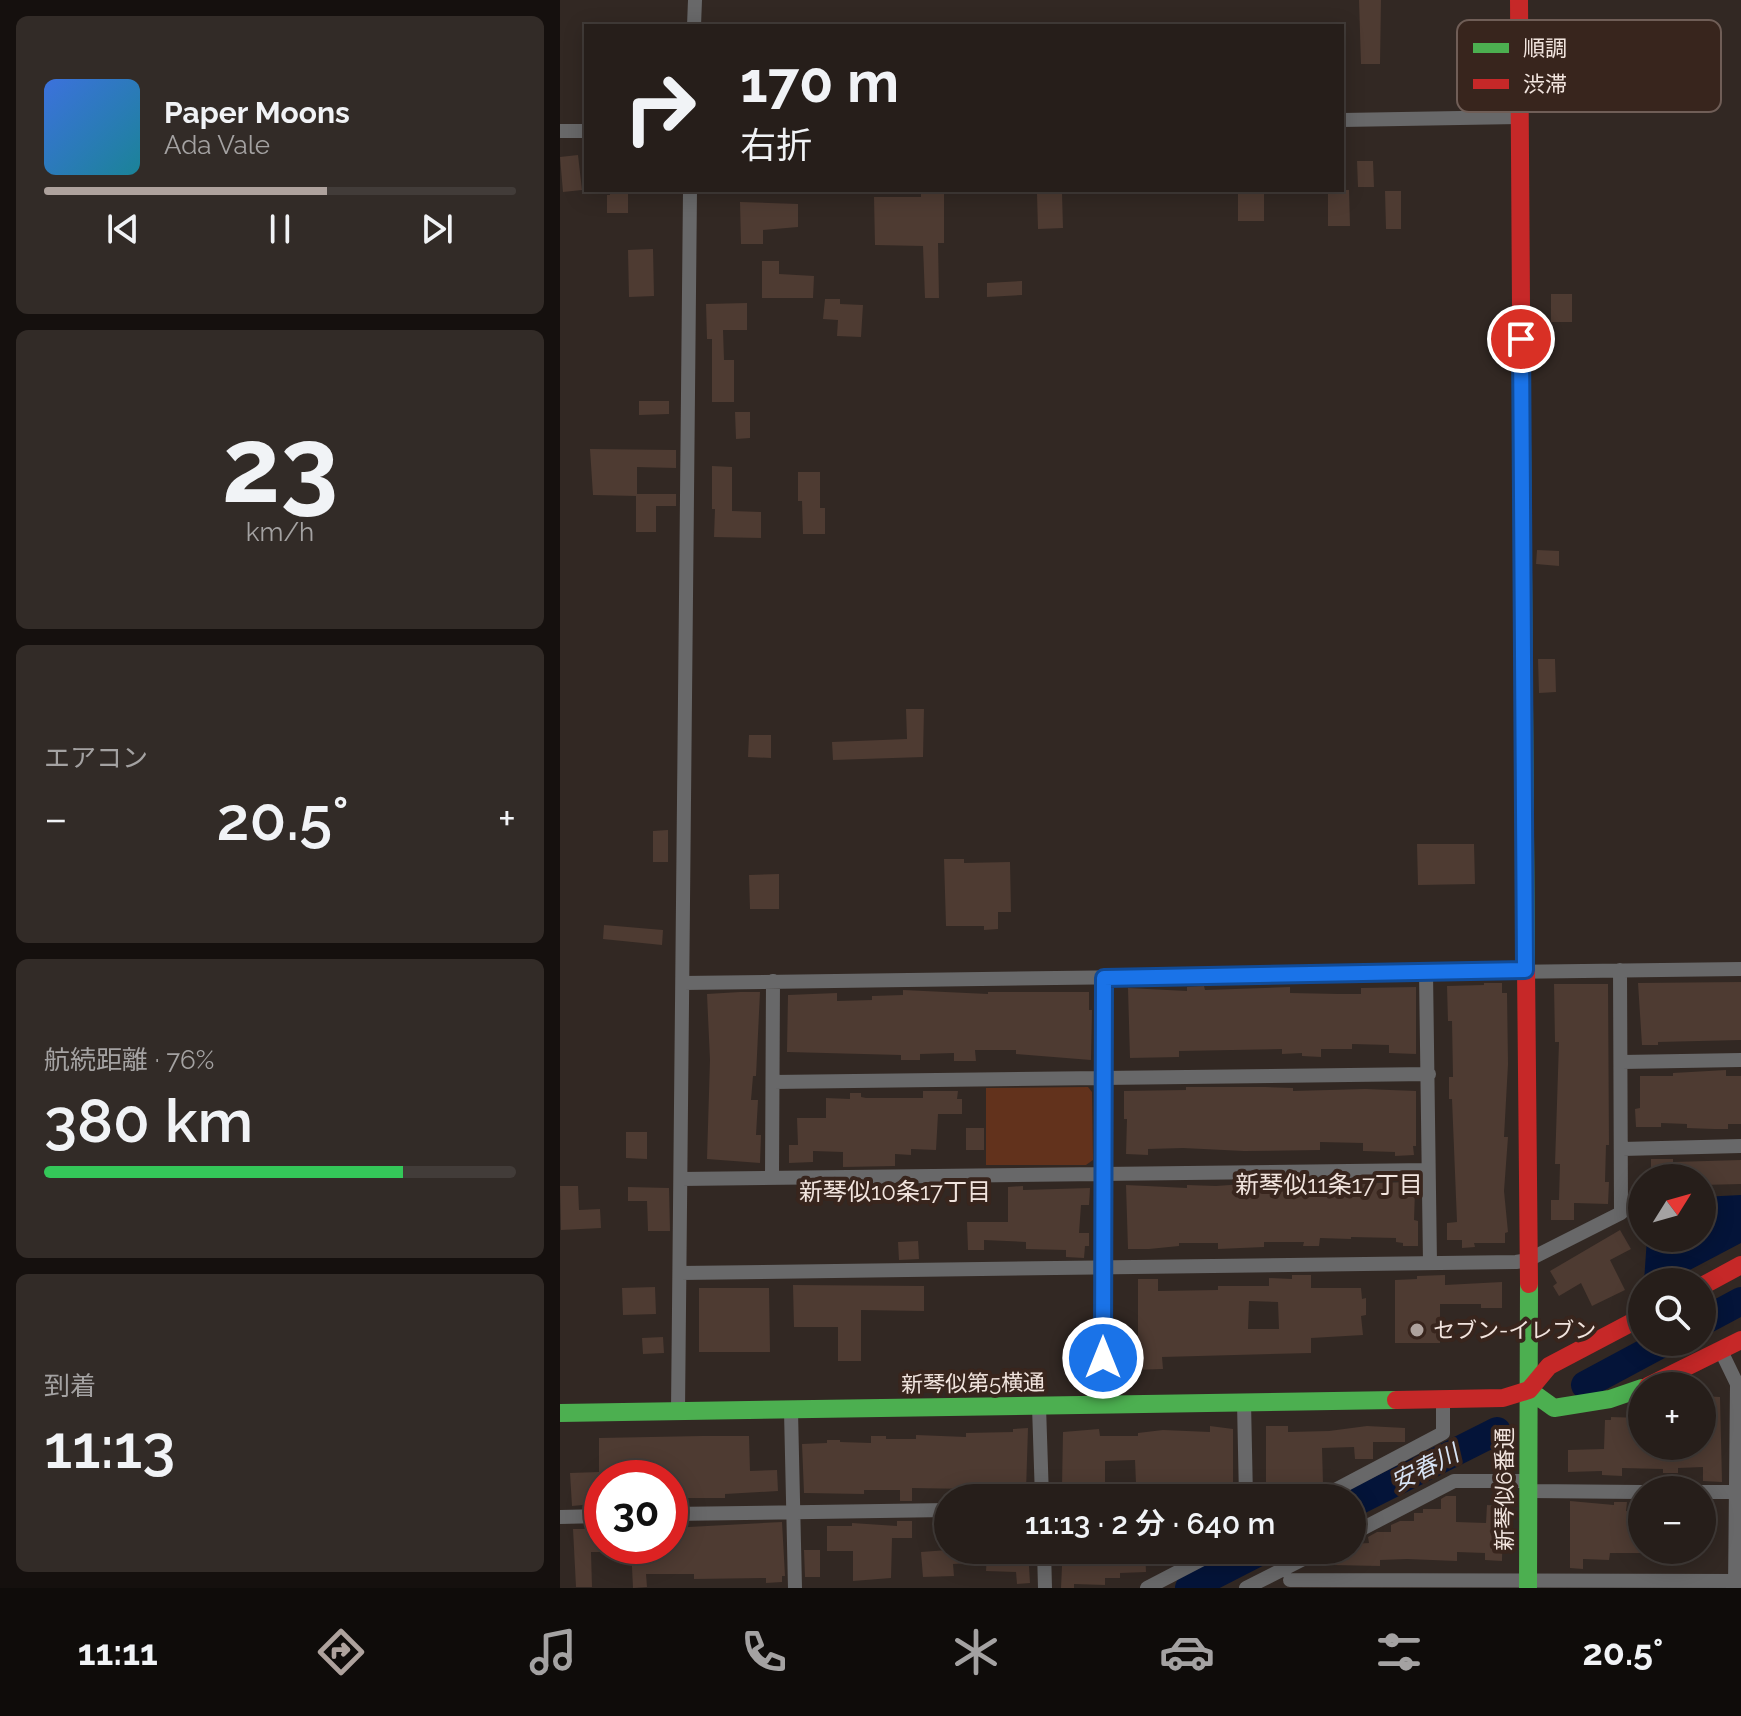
<!DOCTYPE html>
<html lang="ja">
<meta charset="utf-8">
<style>
body{margin:0;font-family:Raleway,"Noto Sans JP",sans-serif;background:#322b27;color:#f1f3f6;height:100vh;display:flex;flex-direction:column;font-size:30px;white-space:nowrap}
*{box-sizing:border-box;margin:0}
p{font-size:26px;color:#a4a2a2}
.icon{flex:none;width:44px;height:44px;fill:none;stroke:currentColor;stroke-width:2;stroke-linecap:round;stroke-linejoin:round}
.map{position:relative;flex:1;overflow:hidden}
.sheet{display:flex;flex-direction:column;gap:16px;padding:16px;background:#15100e;width:560px}
.sheet>*{flex:none}
.top-card{position:absolute;left:24px;top:24px;width:760px;height:168px;border-radius:0px;box-shadow:0 4px 20px #0003,0 0 0 2px #423c39;background:#261e1a;color:#f1f3f6;overflow:hidden}
.needle{width:52px;rotate:53deg}
.tools{position:absolute;left:1068px;top:1164px;display:grid;gap:16px}
.tools a{display:grid;place-items:center;width:88px;height:88px;border-radius:50%;background:#261e1a;box-shadow:0 4px 20px #0003,0 0 0 2px #423c39;font-size:40px}
.speed{position:absolute;left:24px;top:1460px;display:flex;gap:16px;font-size:40px;font-weight:700;text-align:center}
.speed>*{display:grid;place-content:center;width:104px;height:104px;border-radius:50%;background:#261e1a;box-shadow:0 4px 20px #0003,0 0 0 2px #423c39;line-height:1}
.speed .limit{border:12px solid #d22;background:#fff;color:#111}
.pin{position:absolute;display:grid;place-items:center;width:68px;height:68px;color:#fff;margin:-34px;border:4px solid #fff;border-radius:50%;box-shadow:0 2px 8px #0007}
.me{position:absolute;width:88px;margin:-44px;rotate:0deg;stroke-linejoin:round;filter:drop-shadow(0 0 6px #0008)}
.turn{display:flex;align-items:center;gap:28px;height:168px;padding:0 24px;font-size:36px}
.turn .icon{width:104px;height:104px;stroke-width:2.5}
.turn b{display:block;font-size:56px;line-height:68px}
.big{font-size:60px;font-weight:600;line-height:1.1}
.sheet .tile{flex:1;display:flex;flex-direction:column;justify-content:center;gap:12px;min-width:0;padding:0 28px;border-radius:12px;background:#322b27}
.sheet .dial{align-items:center;gap:0}
.dial b{font-size:104px;line-height:1}
.song{display:flex;align-items:center;gap:24px}
.cover{width:96px;height:96px;border-radius:12px;background:linear-gradient(135deg,hsl(220 70% 55%),hsl(190 70% 35%))}
.played{height:8px;border-radius:4px;background:linear-gradient(90deg,#aea29d 60%,#423c39 60%)}
.keys{display:flex;justify-content:space-around;direction:ltr}
.heat{display:flex;justify-content:space-between;align-items:center;font-size:44px;direction:ltr}
.charge{height:12px;border-radius:6px;background:linear-gradient(90deg,#34c759 76%,#423c39 0)}
.trip{position:absolute;left:374px;top:1484px;width:432px;height:80px;border-radius:40px;background:#261e1a;box-shadow:0 4px 20px #0003,0 0 0 2px #423c39;font-weight:600;line-height:80px;text-align:center}
.tabs{display:flex;height:128px;justify-content:space-around;align-items:center;background:#0f0c0a;color:#a4a2a2}
.tabs .icon{width:56px;height:56px}
.tabs .selected{color:#aea29d}
.tabs b{font-size:36px;color:#f1f3f6}
main{display:flex;flex:1;min-height:0}
.map>svg:first-child{display:block}
.green{fill:#62321c}
.water{fill:#041439}
.lines{fill:none;stroke-linecap:round;stroke-linejoin:round}
.river{stroke:#041439;stroke-width:28}
.building{fill:#4e3b32;fill-rule:evenodd}
.street{stroke:#686869;stroke-width:14}
.fast{stroke:#4caf50;stroke-width:18}
.jam{stroke:#c62828;stroke-width:18}
.route-casing{stroke:#114b97;stroke-width:20}
.route{stroke:#1a73e8;stroke-width:14}
.poi-dot{fill:#aea29d;stroke:#38251d;stroke-width:3}
.labels{text-anchor:middle;stroke-width:8;stroke-linejoin:round;paint-order:stroke}
.poi-label{font-size:22px;fill:#f1e4de;stroke:#38251d;text-anchor:start}
.street-label{font-size:22px;fill:#f1e4de;stroke:#38251d}
.neighbourhood-label{font-size:24px;fill:#f1e4de;stroke:#38251d}
.water-label{font-size:24px;font-style:italic;fill:#d8e4f6;stroke:#38251d}
.key{fill:#38251d;stroke:#705e57;stroke-width:2}
.key-label{font-size:22px;fill:#f1e4de}
</style>
<main>
<section class="sheet">
<div class="tile">
<div class="song"><i class="cover"></i><div><b>Paper Moons</b><p>Ada Vale</p></div></div>
<div class="played"></div>
<div class="keys"><svg class="icon" aria-label="previous" viewBox="0 0 24 24"><path d="M18 5L8 12l10 7zM5 5v14"/></svg><svg class="icon" aria-label="pause" viewBox="0 0 24 24"><path d="M8 5v14M16 5v14"/></svg><svg class="icon" aria-label="next" viewBox="0 0 24 24"><path d="M6 5l10 7-10 7zM19 5v14"/></svg></div>
</div>
<div class="tile dial"><b>23</b><p>km/h</p></div>
<div class="tile"><p>エアコン</p>
<div class="heat"><a>−</a><b class="big">20.5°</b><a>+</a></div>
</div>
<div class="tile"><p>航続距離 · 76%</p><b class="big">380 km</b><div class="charge"></div></div>
<div class="tile"><p>到着</p><b class="big">11:13</b></div>
</section>
<div class="map">
<svg width="1181" height="1588" viewBox="0 0 1181 1588">
<rect width="100%" height="100%" fill="#322823"/>
<!-- green -->
<path class="green" d="M528,1087L532,1092L533,1160L526,1165H426V1088Z"/>
<!-- water -->
<path class="water" d="M1181,1195V1243L1107,1282H1084L1087,1238H1142V1197Z"/>
<g class="lines">
<!-- river -->
<path class="river" d="M1142,1322L1181,1301
M1025,1385L1105,1342
M792,1504L937,1431
M629,1588L703,1550"/>
</g>
<!-- building -->
<path class="building" d="M799,0H821L820,64H801Z
M18,155L22,190L3,192L0,157Z
M797,161H813L814,187H798Z
M50,190H68V213H47V195H50Z
M361,190H384V243H378L379,298H365L363,246L315,245L314,197H361Z
M678,190H704V221H678Z
M768,190H789L790,226H768Z
M825,191H841V229H826Z
M502,193L503,228L478,229L477,194Z
M180,202L238,204V227L203,230V244H181Z
M93,249L94,296L69,297L68,250Z
M202,261H219V274L254,276L253,298H202Z
M462,281V295L427,297V283Z
M991,294H1012V322H991Z
M265,299H280V304L303,305L301,337L277,336L278,320L263,319Z
M187,303V330H163L164,360H174V402H152V339H147L146,304Z
M79,401H109V414L79,415Z
M175,412H190V438L176,439Z
M30,449L116,450V468L77,467V494H116V506H96V532H76V496L33,495Z
M152,466L172,467V511L201,512V538L154,537L155,509H152Z
M238,472H260V508H265V534H243L242,501H238Z
M977,550L999,551V566L976,564Z
M978,659H995L996,692L979,693Z
M346,709H364L363,757L273,760L272,742L347,739Z
M189,735H211V758L188,757Z
M108,830V862H93V831Z
M857,844H914L915,884L858,885Z
M384,859H404V863L450,862L451,912H438V929L424,930V926H386Z
M219,874V909H190L189,875Z
M44,925L103,930L102,945L43,939Z
M1181,982V1040L1098,1042V1045H1082L1078,983Z
M924,983H942V993H947L948,1064L944,1137H948L944,1191L948,1232L945,1233V1243H914L915,1247L902,1248V1240H887V1223L897,1222L892,1099H889V1077H893L892,1021H888L887,986L924,985Z
M994,984H1048L1049,1145H1046L1045,1182H1049L1048,1204L1014,1203V1220H991V1200H999L1000,1164H995L999,1042H995Z
M644,986L645,990L730,987V993L779,994H801V988L856,987V1054L829,1053V1045L792,1044V1049H761V1057L742,1056V1053L722,1054V1049L619,1051V1057L570,1058L568,988L627,991V987Z
M343,990L428,994V992H529V1010H532L531,1060L456,1054V1050H415L416,1061H394V1053L360,1054V1060H341V1055L227,1052L228,995L277,993V1001L312,1000V996L343,995Z
M180,992H200L196,1076H193L191,1100H198L196,1135H201L200,1163L147,1159L150,1060L147,994Z
M1166,1070V1076H1181V1124H1168V1129H1154L1127,1128V1124L1101,1123V1127H1076L1075,1109L1080,1108V1076H1113V1073Z
M626,1087H705L733,1088V1091L805,1089L856,1091V1146H853L854,1155L835,1156V1152L803,1151V1143L760,1142V1150L684,1151L623,1148L588,1149V1155L566,1154L567,1119H564V1091L626,1090Z
M363,1091H398L397,1099H402V1114H378L376,1150L351,1149V1155L335,1154V1166L283,1167V1152L253,1151V1162L229,1163V1145H238L237,1118H266V1098L290,1099V1093H301V1097L306,1098H363Z
M406,1128H424V1150H406Z
M66,1132H87V1159L66,1158Z
M1091,1159H1113V1162L1181,1160V1184L1142,1185V1178H1091Z
M712,1182H732V1193L773,1192V1184L851,1182V1191H855L854,1220L858,1221V1246H843V1243L836,1242V1238L791,1237V1239L760,1238L759,1246H743L744,1242H704V1247L658,1249V1243H619V1246L589,1249H568L566,1185L627,1188V1185L656,1186Z
M0,1186H18L19,1210L40,1209L41,1228L1,1230Z
M463,1186V1190L530,1188L529,1205H521L519,1233H529V1246H525L524,1258L506,1257V1250L466,1249V1242L424,1240V1250H408L407,1222H448V1187Z
M68,1187L109,1188L110,1231H88L87,1201H68Z
M1060,1230L1071,1249L1050,1260L1065,1290L1032,1306L1021,1283L999,1296L993,1286L997,1283L990,1271Z
M358,1241L359,1259L339,1260L338,1242Z
M732,1275H751V1288H801L802,1299L806,1298V1315L801,1316L803,1335L751,1338V1353L602,1357L603,1369L572,1370V1351H578V1279H598V1291L658,1290V1286H709V1278L732,1279ZM689,1301L718,1302L719,1329H688Z
M885,1275V1285L942,1282V1308H921V1304H880V1343H835V1280L857,1279V1276Z
M233,1285L364,1286V1311L301,1310V1361H278V1327H234Z
M95,1287L96,1314L63,1315L62,1288Z
M139,1288H209L210,1352H139Z
M103,1337L104,1353L83,1354L82,1338Z
M508,1337H526L527,1371H509Z
M1142,1396L1160,1397L1162,1482L1143,1481V1467L1118,1468V1473H1103V1469L1062,1468V1476L1042,1475V1471L1008,1472V1450L1044,1449L1045,1420H1051V1417L1082,1418V1446H1142Z
M650,1426L673,1429V1482H644V1487L604,1489V1484H576L575,1460L545,1461V1484L502,1487L503,1432L539,1429L540,1436H578V1433L603,1430L650,1432Z
M706,1426H728V1432L769,1431L807,1426L845,1428V1442H813V1459H795L794,1447L762,1448L763,1484H733V1498H706Z
M468,1428L466,1491H450V1483H419V1487L412,1489L352,1488V1501H340V1490H304V1494L244,1493L242,1444L267,1443V1440H280V1442L311,1443V1436H326V1439H356V1435L406,1437V1433L453,1432V1429Z
M142,1436H189L190,1471L217,1470L218,1491L165,1494V1498H122V1487L110,1488V1478H42V1499L32,1500L33,1504L12,1506L10,1473L39,1472V1438Z
M886,1496H896V1522L926,1523L927,1505L943,1506L942,1561L925,1560V1553L897,1552V1561L847,1559L820,1560V1566L772,1565V1550H792V1544L809,1543L808,1537L817,1532H831V1525L840,1521H854V1513H863V1509H881V1499Z
M1010,1501L1054,1505V1502H1067L1066,1511L1082,1512V1553H1050L1049,1560L1023,1559V1569L1010,1568Z
M337,1521H352V1538H332L331,1578L293,1581V1551H267V1526H292V1523L337,1526Z
M222,1522L225,1576H222V1582L206,1583V1578L134,1579V1574H86L87,1587L73,1588L71,1546H110V1528Z
M13,1529H29L30,1534L42,1533V1552H31L32,1587H16Z
M244,1550H260V1577H245Z
M388,1550L411,1551L412,1563L393,1564L394,1576L363,1577L361,1552Z
M468,1550L470,1583L457,1584L456,1572L426,1571L427,1555L455,1556V1551Z
M515,1550H533V1557H570V1551L585,1550L586,1572L560,1573V1578H545V1585L514,1584V1588H501L502,1566H515Z"/>
<g class="lines">
<!-- street -->
<path class="street" d="M134,26L135,0
M782,120L959,117
M0,131H26
M866,973L870,1263
M123,983L1181,969
M1062,1062L1181,1060
M213,1082L869,1074
M1062,1149L1181,1146
M212,1178L213,981
M121,1179L868,1170
M120,1273L956,1262L968,1260L1061,1213L1060,970
M1161,1351L1177,1384L1175,1588
M684,1402L686,1498
M543,1405L544,978
M479,1406L482,1498
M118,1411L130,190
M231,1411L235,1588
M969,1491L1082,1492
M1142,1492H1181
M760,1498L883,1433V1399
M110,1514L388,1510
M0,1517L42,1516
M792,1534L894,1481H968
M484,1550L485,1588
M730,1580L1181,1581
M587,1588L660,1550
M686,1588L761,1550"/>
<!-- fast -->
<path class="fast" d="M961,307L966,967
M969,1390L994,1408L1050,1399L1082,1388
M0,1413L836,1400
M968,1588L969,1284"/>
<!-- jam -->
<path class="jam" d="M959,0L961,307
M966,967L969,1284
M1142,1286L1181,1265
M1088,1386L1181,1340
M836,1400L943,1398L969,1390L989,1366L1082,1317"/>
</g>
<g class="lines">
<!-- route casing -->
<g class="route-casing">
<path id="route" d="M543,1358L544,978L965,970L961,339"/>
</g>
<!-- route -->
<use href="#route" class="route"/>
</g>
<!-- markers -->
<circle class="poi-dot" cx="857" cy="1330" r="8"/>
<g class="labels">
<!-- poi labels -->
<g class="poi-label">
<text x="873" y="1338">セブン-イレブン</text>
</g>
<!-- street labels -->
<g class="street-label">
<text transform="translate(413 1383) rotate(-1)" y="8">新琴似第5横通</text>
<text transform="translate(944 1489) rotate(-90)" y="8">新琴似6番通</text>
</g>
<!-- neighbourhood labels -->
<g class="neighbourhood-label">
<text x="769" y="1193">新琴似11条17丁目</text>
<text x="335" y="1200">新琴似10条17丁目</text>
</g>
<!-- water labels -->
<g class="water-label">
<text transform="translate(865 1468) rotate(-27)" y="8">安春川</text>
</g>
</g>
<!-- legend -->
<rect x="897" y="20" width="264" height="92" rx="12" class="key"/>
<rect x="913" y="43" width="36" height="10" fill="#4caf50"/>
<rect x="913" y="79" width="36" height="10" fill="#c62828"/>
<g class="key-label">
<text x="963" y="56">順調</text>
<text x="963" y="92">渋滞</text>
</g>
</svg>
<div class="tools">
<a><svg class="needle" viewBox="-14 -14 28 28"><path d="M0-13l5 13h-10z" fill="#e53935"/><path d="M0 13l5-13h-10z" fill="#a4a2a2"/></svg></a>
<a><svg class="icon" aria-label="search" viewBox="0 0 24 24"><circle cx="10" cy="10" r="6"/><path d="M15 15l6 6"/></svg></a>
<a>+</a>
<a>−</a>
</div>
<div class="speed"><div class="limit">30</div></div>
<div class="pin" style="left:961px;top:339px;background:#d93025"><svg class="icon" aria-label="arrive" viewBox="0 0 24 24"><path d="M6 21V4h12l-3 4 3 4H6"/></svg></div>
<svg class="me" style="left:543px;top:1358px" viewBox="-20 -20 40 40"><circle r="17" fill="#1a73e8" stroke="#fff" stroke-width="3"/><path d="M0-11L8 9 0 5-8 9z" fill="#fff"/></svg>
<div class="trip">11:13 · 2 分 · 640 m</div>
<div class="top-card">
<div class="turn"><svg class="icon" aria-label="right" viewBox="0 0 24 24"><path d="M7 20v-9h11M14 6l5 5-5 5"/></svg><div><b>170 m</b>右折</div></div>
</div>
</div>
</main>
<nav class="tabs">
<b>11:11</b>
<svg class="icon selected" aria-label="directions" viewBox="0 0 24 24"><path d="M12 3l9 9-9 9-9-9zM9 14v-3h6M13 9l2 2-2 2"/></svg>
<svg class="icon" aria-label="music" viewBox="0 0 24 24"><path d="M9 18V5l10-2v13"/><circle cx="6" cy="18" r="3"/><circle cx="16" cy="16" r="3"/></svg>
<svg class="icon" aria-label="phone" viewBox="0 0 24 24"><path d="M5 4h4l2 5-3 2q2 4 5 5l2-3 5 2v4C11 20 4 13 5 4z"/></svg>
<svg class="icon" aria-label="climate" viewBox="0 0 24 24"><path d="M12 3v18M4 7l16 10M4 17L20 7"/></svg>
<svg class="icon" aria-label="car" viewBox="0 0 24 24"><path d="M5 17H2v-5l4-1 3-4h7l3 4 3 1v5h-3M9 17h6M6 11h13"/><circle cx="7" cy="17" r="2"/><circle cx="17" cy="17" r="2"/></svg>
<svg class="icon" aria-label="filters" viewBox="0 0 24 24"><path d="M4 7h16M4 17h16"/><circle cx="9" cy="7" r="2"/><circle cx="15" cy="17" r="2"/></svg>
<b>20.5°</b>
</nav>
